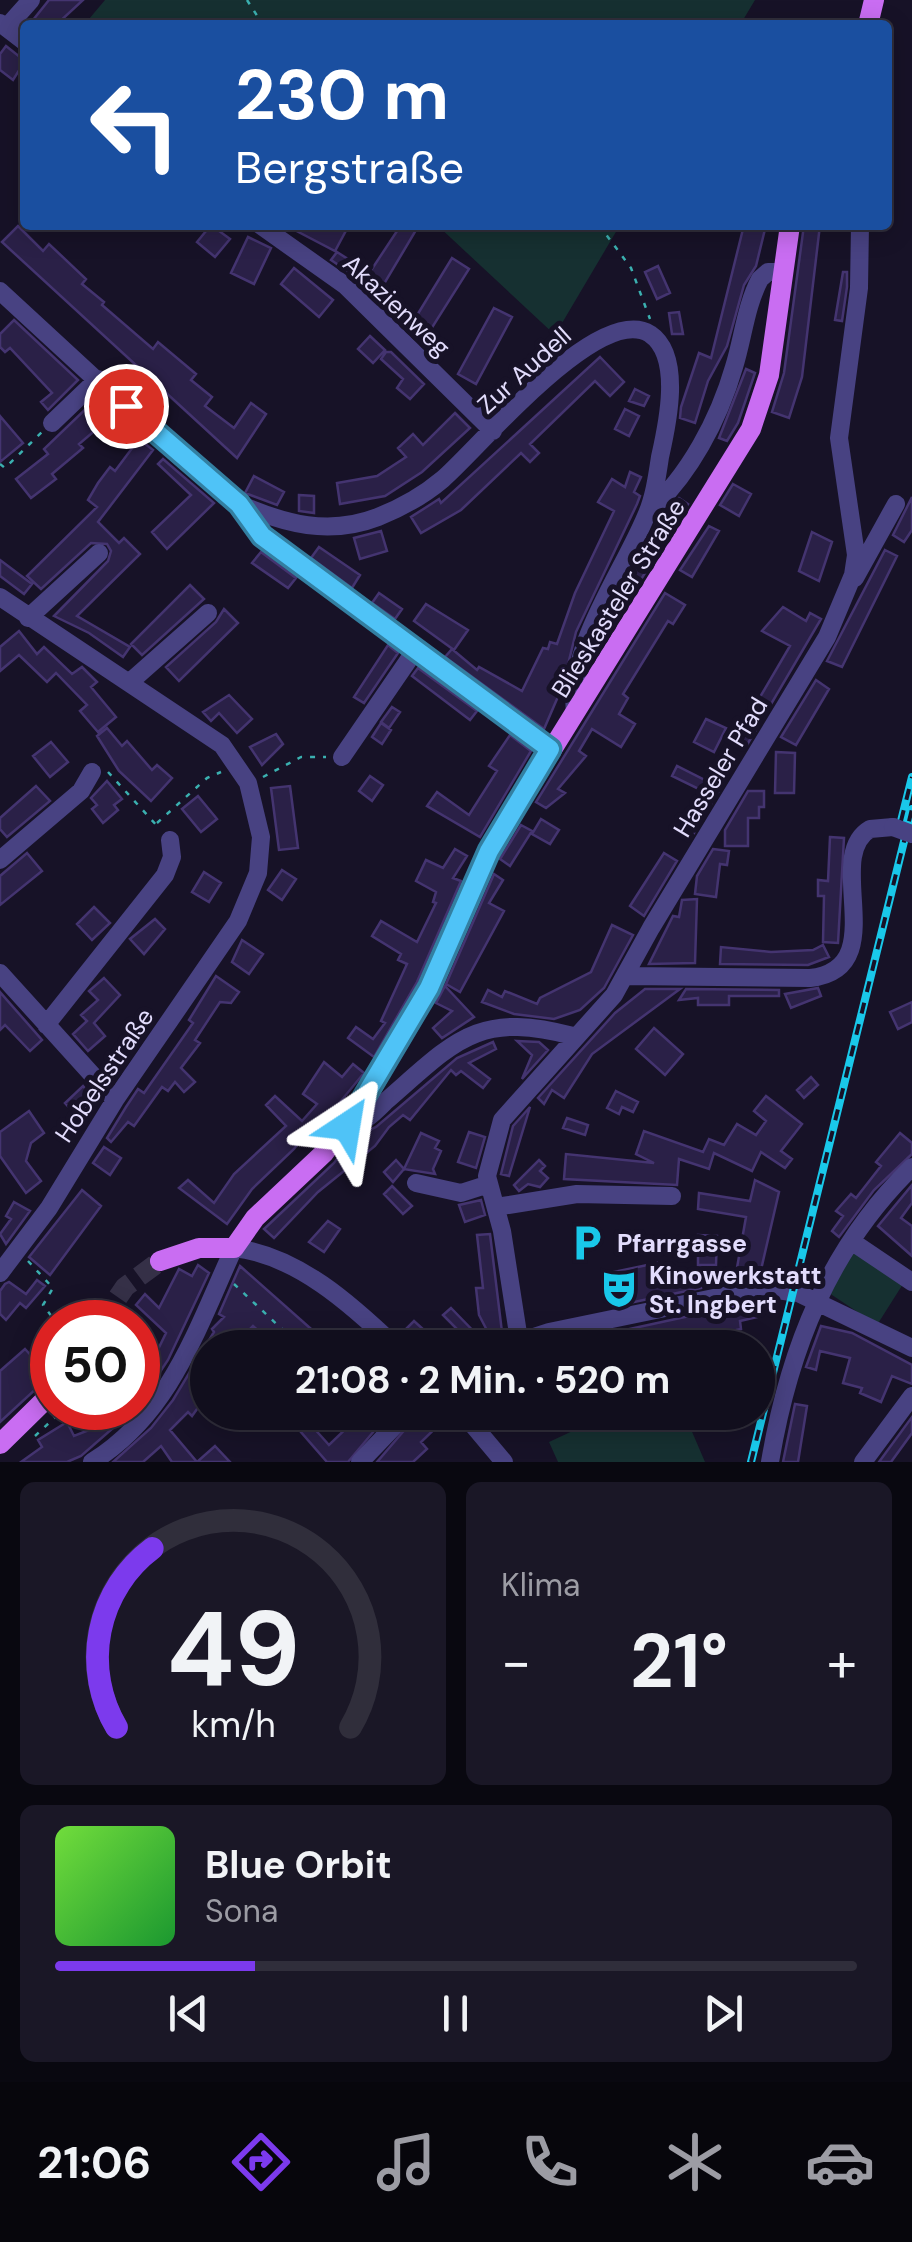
<!DOCTYPE html>
<html lang="de">
<meta charset="utf-8">
<style>
body{margin:0;font-family:"DM Sans",sans-serif;background:#1a1726;color:#f1f3f6;height:100vh;display:flex;flex-direction:column;font-size:38px;white-space:nowrap}
*{box-sizing:border-box;margin:0}
p{font-size:32px;color:#9c9ca4}
.icon{flex:none;width:55px;height:55px;fill:none;stroke:currentColor;stroke-width:2;stroke-linecap:round;stroke-linejoin:round}
.map{position:relative;height:1462px;overflow:hidden}
.details{display:flex;flex-direction:column;gap:20px;padding:20px;background:#090810;flex:1}
.details>*{flex:none}
.guide{position:absolute;left:20px;top:20px;width:872px;height:210px;border-radius:10px;box-shadow:0 5px 25px #0003,0 0 0 2px #302e3b;background:#1a4fa0;color:#fff;overflow:hidden}
.speed{position:absolute;left:30px;top:1300px;display:flex;gap:20px;font-size:50px;font-weight:700;text-align:center}
.speed>*{display:grid;place-content:center;width:130px;height:130px;border-radius:50%;background:#110e1d;box-shadow:0 5px 25px #0003,0 0 0 2px #302e3b;line-height:1}
.speed .limit{border:15px solid #d22;background:#fff;color:#111}
.pin{position:absolute;display:grid;place-items:center;width:85px;height:85px;color:#fff;margin:-42px;border:5px solid #fff;border-radius:50%;box-shadow:0 2px 10px #0007}
.me{position:absolute;width:110px;margin:-55px;rotate:33deg;stroke-linejoin:round;filter:drop-shadow(0 0 8px #0008)}
.turn{display:flex;align-items:center;gap:35px;height:210px;padding:0 50px;font-size:45px}
.turn .icon{width:130px;height:130px;stroke-width:2.5}
.turn b{display:block;font-size:70px;line-height:85px}
.big{font-size:75px;font-weight:700;line-height:1.1}
.details .tile{flex:1;display:flex;flex-direction:column;justify-content:center;gap:15px;min-width:0;padding:0 35px;border-radius:15px;background:#1a1726}
.details .dial{align-items:center;gap:0}
.dial svg{height:260px;overflow:visible;fill:none;stroke:#302e3b;stroke-width:7;stroke-linecap:round;text-anchor:middle}
.dial text{fill:#f1f3f6;stroke:none}
.song{display:flex;align-items:center;gap:30px}
.cover{width:120px;height:120px;border-radius:15px;background:linear-gradient(135deg,hsl(100 70% 55%),hsl(130 70% 35%))}
.played{height:10px;border-radius:5px;background:linear-gradient(90deg,#7c3aed 25%,#302e3b 25%)}
.keys{display:flex;justify-content:space-around;direction:ltr}
.heat{display:flex;justify-content:space-between;align-items:center;font-size:55px;direction:ltr}
.details .tiles{flex:1;display:grid;gap:20px;grid-template-columns:1fr 1fr}
.tile:last-child{grid-column:span 2}
.trip{position:absolute;left:190px;top:1330px;width:585px;height:100px;border-radius:50px;background:#110e1d;box-shadow:0 5px 25px #0003,0 0 0 2px #302e3b;font-weight:700;line-height:100px;text-align:center}
.tab-bar{display:flex;height:160px;justify-content:space-around;align-items:center;background:#07060c;color:#9c9ca4}
.tab-bar .icon{width:70px;height:70px}
.tab-bar .selected{color:#7c3aed}
.tab-bar b{font-size:45px;color:#f1f3f6}
.map>svg:first-child{display:block}
.green{fill:#163031}
.building{fill:#2a2047;stroke:#443470;stroke-width:2.5}
.lines{fill:none;stroke-linecap:round;stroke-linejoin:round}
.major-tunnel{stroke:#353047;stroke-width:20;stroke-dasharray:20 10;stroke-linecap:butt}
.path{stroke:#3bb0b0;stroke-width:2.5;stroke-dasharray:5 8;stroke-linecap:butt}
.minor{stroke:#484282;stroke-width:18}
.major{stroke:#c96df2;stroke-width:20}
.rail-casing{stroke:#19c8ea;stroke-width:8}
.rail{stroke:#171227;stroke-width:4;stroke-dasharray:11;stroke-linecap:butt}
.minor-bridge{stroke:#484282;stroke-width:18}
.route-casing{stroke:#337fa1;stroke-width:25}
.route{stroke:#4fc3f7;stroke-width:18}
.labels{text-anchor:middle;stroke-width:10;stroke-linejoin:round;paint-order:stroke}
.street-label{font-size:25px;fill:#e2dcfc;stroke:#171227}
.poi-label{font-size:25px;font-weight:bold;fill:#e2dcfc;stroke:#171227;text-anchor:start}
</style>
<div class="map">
<svg width="912" height="1462" viewBox="0 0 912 1462">
<rect width="100%" height="100%" fill="#171227"/>
<!-- green -->
<path class="green" d="M105,0H755L740,25H84Z
M437,225H620L555,335Z
M854,1248L903,1284L877,1325L826,1291Z
M586,1413H684L705,1462H558L549,1442L579,1428Z"/>
<!-- building -->
<path class="building" d="M49,0H83L56,25H29Z
M6,46L25,61L13,80L0,70V54Z
M211,225L230,239L215,257L197,242Z
M285,225H349L335,251Z
M401,225H419L381,289L366,278Z
M744,225H766L756,266L744,285L727,346L708,381L695,423L680,418L681,407L699,353L711,358Z
M804,225H820L802,377L789,418L772,412L784,373Z
M18,226L43,251L49,244L86,279L82,284L104,302L102,305L153,349L158,342L196,374L191,380L212,397L205,406L234,428L251,403L266,414L237,458L2,242Z
M248,237L271,248L254,284L231,273Z
M337,252L362,268L356,277L331,260Z
M452,258L469,269L428,334L398,319L378,300L386,290L416,317Z
M658,266L670,293L657,299L645,272Z
M294,268L333,300L319,317L281,284Z
M843,272H847V287L842,321L835,320Z
M494,308L512,317L476,384L458,374Z
M679,312L683,334H672L669,313Z
M14,320L78,380L48,410L41,402L52,393L10,348L5,352L0,347V334Z
M370,336L385,350L373,363L358,349Z
M386,352H391L424,384L410,399L397,388L403,379L381,359Z
M600,357L624,382L610,396L595,381L530,444L539,453L530,462L521,453L461,510L421,533L411,517L439,499L441,503Z
M746,369L755,373L738,423L727,441L719,438Z
M635,389L649,396L644,406L629,401Z
M97,398L112,416L79,444L83,448L52,474L56,479L31,498L16,479L48,454L44,449Z
M625,409L639,416L629,436L615,429Z
M455,413L470,428L422,472L385,496L340,504L337,483L377,476L406,457L398,448L413,434L423,445Z
M0,416L23,443L0,462Z
M139,439L153,450L98,522L119,543L124,538L140,554L77,616L130,647L123,657L89,633L54,616L108,561L111,551L107,544L91,543L41,589L27,576L97,507L88,500L98,483L110,467L115,471Z
M163,459L214,503L167,549L152,532L191,495L158,464Z
M630,472L641,477L634,492L640,496L637,504L576,632L563,685L544,729L445,657L452,649L477,670L479,667L522,691L543,648L548,649L550,642L557,644L575,593L614,511L598,502L612,479L625,487Z
M254,476L284,492L277,505L245,493Z
M733,484L751,494L739,516L720,505Z
M299,495L314,496V513L299,511Z
M912,497V530L904,542L893,535Z
M679,498L688,504L607,634L603,632L610,617L658,520Z
M709,526L719,531L692,577L680,570Z
M381,531L387,551L360,559L354,538Z
M812,532L832,542L819,581L799,571Z
M319,547L360,575L352,588L311,558Z
M885,550L897,556L842,667L827,661Z
M261,552L296,578L288,588L252,563Z
M0,560L32,584L24,594L0,576Z
M190,585L204,599L142,655L131,644Z
M379,593L402,609L395,619L372,603Z
M665,593L685,605L673,624L668,621L623,694L628,698L619,714L635,724L621,747L592,729L579,751L586,756L558,789L565,793L546,808L536,802Z
M426,604L468,630L454,650L414,621Z
M783,607L806,621L810,613L821,619L747,745L736,738L790,646L762,631Z
M224,609L238,623L179,681L166,667L216,622Z
M19,631L37,654L44,647L72,674L82,667L97,682L91,687L116,717L98,732L80,711L87,705L56,673L47,682L19,655L0,671V647Z
M388,645L398,653L364,703L354,697Z
M418,668L477,711L470,720L412,676Z
M816,680L829,689L796,745L781,737Z
M229,695L252,719L237,733L219,713L211,721L203,712Z
M392,707L400,712L389,728L381,722Z
M706,719L726,728L714,752L694,742Z
M381,723L391,730L382,744L372,737Z
M107,728L122,746L127,741L152,770L157,765L172,778L151,801L119,771L97,736Z
M276,734L283,744L262,765L250,747Z
M510,735L531,751L480,837L427,806L437,792L469,815L497,771L489,766Z
M51,742L68,762L50,777L33,756Z
M776,752L795,753L794,793H775Z
M719,765L730,772L694,833L681,825L701,790L672,776L677,766L709,782Z
M370,776L383,785L372,801L359,791Z
M107,781L122,799L114,805L118,810L103,823L92,809L97,805L91,798Z
M36,786L50,801L7,837L0,829V818Z
M290,786L298,848L279,850L271,788Z
M748,791H764V807H759V818H748V846H725V830Z
M198,796L217,819L201,832L182,809Z
M541,819L559,830L550,844L532,834Z
M521,825L532,831L510,866L500,859Z
M830,837L844,838L838,943L823,942L824,896H818V880L828,881Z
M455,849L467,856L453,878L461,881L417,982L374,1057L348,1038L356,1027L373,1039L385,1023L381,1021L407,964L398,960L401,954L372,936L381,921L417,942L436,903L433,902L436,892L416,881L426,860L443,868Z
M713,849L729,851L727,865L720,864L716,897L695,894L697,876Z
M27,853L42,871L0,905V876Z
M664,853L677,861L644,916L630,906Z
M282,870L296,879L282,900L268,890Z
M204,872L221,883L209,902L192,892Z
M494,874L503,880L489,903L504,911L460,992L446,984Z
M697,899L695,963L649,964L673,916L679,917L682,900Z
M94,907L110,923L92,940L77,924Z
M155,919L165,929L144,954L130,939Z
M612,925L633,935L604,988L580,1010L554,1019L514,1014L482,1002L488,990L502,997L505,991L537,1004L540,998L591,972Z
M242,940L263,954L249,974L232,962Z
M823,945L829,957L808,965L720,964L721,947L771,952L813,950Z
M216,976L239,992L231,1003L220,1002L195,1040L200,1043L181,1068L195,1082L184,1092L175,1082L168,1091L162,1087L134,1126L128,1122L111,1142L107,1138L126,1107L138,1089L144,1093L193,1023L189,1020Z
M104,978L120,995L94,1023L105,1036L88,1051L73,1034L87,1021L81,1015L98,1000L89,991Z
M445,986L474,1017L442,1038L433,1028L452,1011L436,1003Z
M818,988L821,996L791,1008L785,994Z
M645,989H680L592,1054L564,1098L552,1090L544,1104L538,1098L615,1013Z
M686,989L779,990V996H729V1005H698V998L679,1000Z
M0,992L42,1040L30,1051L5,1025L0,1030Z
M912,1002V1022L898,1029L890,1012Z
M654,1028L683,1054L665,1075L636,1049Z
M517,1041L539,1042L548,1050L522,1079L532,1055Z
M493,1042L496,1049L469,1063L490,1079L483,1088L461,1071L456,1075L451,1070L410,1120L403,1115L389,1127L375,1146L318,1192L274,1238L264,1229L334,1163L353,1138L376,1127L457,1058Z
M324,1062L342,1077L353,1064L364,1073L317,1130L312,1125L294,1149L252,1189L227,1224L179,1188L188,1180L214,1203L234,1174L286,1126L266,1105L275,1096L302,1121L317,1104L303,1094Z
M811,1077L818,1085L804,1098L797,1090Z
M83,1086L94,1099L76,1115L65,1103Z
M616,1091L638,1102L633,1112L622,1107L619,1114L607,1108Z
M766,1096L802,1124L781,1151L792,1159L785,1168L761,1152L752,1171L714,1153L709,1169L679,1159L677,1185L564,1179L566,1154L654,1163L636,1154L644,1131L703,1152L709,1139L724,1145L737,1124L756,1135L766,1121L754,1111Z
M530,1107L509,1176L501,1174L513,1126Z
M29,1111L44,1133L31,1143L26,1161L41,1181L26,1193L0,1156V1132Z
M567,1118L588,1125L585,1135L563,1128Z
M469,1132L485,1137L476,1168L458,1162Z
M421,1133L439,1141L435,1148L441,1151L433,1169L435,1174L404,1169L393,1182L384,1172L396,1160L404,1169Z
M900,1133L912,1143V1154L874,1190L839,1237L832,1231L843,1216L836,1211L851,1194L856,1198L881,1166L876,1162Z
M104,1147L121,1158L110,1175L93,1163Z
M539,1160L545,1166L540,1171L548,1178L540,1187L528,1184L519,1191L514,1185Z
M755,1180L779,1192L760,1274L735,1279L746,1217L698,1209L699,1193L750,1201Z
M912,1185V1203L901,1218L912,1226V1256L878,1226Z
M392,1186L412,1206L403,1214L384,1194Z
M82,1190L101,1206L50,1275L29,1257Z
M481,1200L485,1215L465,1222L459,1205Z
M14,1202L30,1211L6,1244L0,1234L11,1219L6,1216Z
M328,1221L340,1229L324,1252L309,1242Z
M490,1234L502,1332L491,1338L479,1315L476,1288H483L477,1235Z
M698,1235L717,1236L716,1265H698Z
M657,1263L659,1276L698,1269L701,1288L615,1306L609,1273Z
M198,1265L209,1273L168,1360L138,1405V1380L141,1374L145,1376L166,1333L136,1305L145,1294L159,1308L179,1269L192,1276Z
M240,1266L319,1336L310,1348H278L253,1326L238,1341L245,1348H208V1388L199,1400L202,1402L192,1416L188,1412L170,1430L197,1462H172L161,1446L143,1462H113L151,1428L173,1400L214,1332L212,1329L224,1317L219,1314Z
M37,1280L45,1286L26,1308L20,1303L6,1320L0,1314V1291L5,1284L9,1282L26,1294Z
M754,1302L757,1317L740,1321L741,1329L732,1331L734,1348H723L720,1331L638,1342L639,1348H542Z
M451,1308L484,1342L474,1348H420L403,1332L414,1321L436,1341L456,1328L443,1315Z
M821,1326L852,1333L912,1365V1384L892,1376L881,1402L860,1393L862,1388L843,1383L850,1358L820,1351L816,1370L806,1367Z
M25,1349L50,1376L0,1422V1371Z
M795,1404L807,1406L798,1462H783Z
M116,1408H136L81,1456L67,1462H21L42,1447L38,1440L67,1422L74,1436L99,1426L95,1419Z
M307,1412L322,1418L312,1426L329,1445L355,1420L347,1412H390L348,1462H327L294,1424Z
M420,1412L450,1414L421,1442L427,1449L413,1462H377Z
M912,1417V1433L891,1462H879Z
M215,1446L230,1462H197Z"/>
<g class="lines">
<!-- major-tunnel -->
<path class="major-tunnel" d="M101,1322L125,1287L160,1261"/>
<!-- path -->
<path class="path" d="M247,0L263,25
M599,225L631,268L650,319
M0,464L5,468L42,432
M108,772L159,828
M263,777L301,757H326
M157,823L207,778L221,772
M28,1261L53,1288L43,1305L56,1322
M234,1284L284,1331
M35,1436L65,1408"/>
<!-- minor -->
<path class="minor" d="M0,23L25,42
M7,27L31,0
M260,225L346,286L493,431
M0,291L180,457L239,504L262,537L550,749
M52,423L98,379
M239,504C285,524 329,536 378,517C401,508 424,495 443,479C480,447 599,302 650,334C683,356 667,426 660,457C657,477 654,498 646,516C621,576 568,645 575,713
M648,512C689,476 719,419 734,367C743,338 746,305 760,279L768,272H782
M855,578L896,504
M0,597L222,745L248,783L261,837L258,873L238,921L115,1100L49,1208L0,1273
M28,618L99,553
M130,682L208,613
M342,757L414,652
M0,860L81,791L92,772
M0,973L115,1100
M629,976L810,978C894,969 822,857 870,829L893,827
M46,1025L165,875L172,857L170,840
M347,1126C364,1124 375,1112 386,1101C454,1042 477,1010 573,1036
M416,1183L461,1193L489,1184
M496,1207L577,1194L672,1196
M851,1241L912,1282
M519,1340L502,1231L487,1176L502,1120L614,995L651,928L827,637L853,575L856,555L839,438L859,288L860,225
M500,1348L549,1332L762,1288L798,1293L912,1348
M462,1412L504,1462
M92,1462C171,1413 197,1328 234,1248C297,1255 352,1305 397,1348
M360,1462L408,1412
M770,1462C789,1349 829,1248 912,1167
M863,1462L912,1396"/>
<!-- major -->
<path class="major" d="M868,25L874,0
M160,1261L199,1248H234L255,1218L324,1153L368,1095L429,988L489,851L751,429L769,375L790,225
M0,1444L52,1393"/>
<!-- rail casing -->
<g class="rail-casing">
<path id="rail" d="M901,821L912,777
M751,1462L912,809"/>
</g>
<!-- rail -->
<use href="#rail" class="rail"/>
<!-- minor-bridge -->
<path class="minor-bridge" d="M893,827L912,834"/>
</g>
<g class="lines">
<!-- route casing -->
<g class="route-casing">
<path id="route" d="M126,406L239,504L262,536L550,749L489,851L429,988L347,1126"/>
</g>
<!-- route -->
<use href="#route" class="route"/>
</g>
<!-- icons -->
<defs>
<g id="parking-bare" transform="scale(3)"><path d="M-3.5-5.5H1a3.5 3.5 0 0 1 0 7H-1V5.5H-3.5ZM-1-3.4V-.6H.8a1.4 1.4 0 0 0 0-2.8Z" fill="#19c8ea" stroke="#171227" stroke-width="2.5" paint-order="stroke"/></g>
<g id="theatre-bare" transform="scale(3)"><path d="M-5-5.5Q0-4 5-5.5V0Q5 5 0 6Q-5 5-5 0ZM-3.3-2.5H-1v1.5H-3.3ZM1-2.5H3.3v1.5H1ZM-2.8 1Q0 5.5 2.8 1Z" fill="#19c8ea" stroke="#171227" stroke-width="2.5" paint-order="stroke"/></g>
</defs>
<g fill-rule="evenodd">
<use href="#parking-bare" x="587" y="1243"/>
<use href="#theatre-bare" x="619" y="1289"/>
</g>
<g class="labels">
<!-- street labels -->
<g class="street-label">
<text transform="translate(397 305) rotate(43)" y="9">Akazienweg</text>
<text transform="translate(524 370) rotate(-42)" y="9">Zur Audell</text>
<text transform="translate(618 598) rotate(-58)" y="9">Blieskasteler Straße</text>
<text transform="translate(720 767) rotate(-59)" y="9">Hasseler Pfad</text>
<text transform="translate(104 1075) rotate(-56)" y="9">Hobelsstraße</text>
</g>
<!-- poi labels -->
<g class="poi-label">
<text x="617" y="1252">Pfarrgasse</text>
<text x="649" y="1284">Kinowerkstatt<tspan x="649" dy="29">St. Ingbert</tspan></text>
</g>
</g>
</svg>
<div class="speed"><div class="limit">50</div></div>
<div class="pin" style="left:126px;top:406px;background:#d93025"><svg class="icon" aria-label="arrive" viewBox="0 0 24 24"><path d="M6 21V4h12l-3 4 3 4H6"/></svg></div>
<svg class="me" style="left:347px;top:1126px" viewBox="-20 -20 40 40"><path d="M0-17L14 15 0 8-14 15z" fill="#4fc3f7" stroke="#fff" stroke-width="4"/></svg>
<div class="trip">21:08 · 2 Min. · 520 m</div>
<div class="guide">
<div class="turn"><svg class="icon" aria-label="left" viewBox="0 0 24 24"><path d="M17 20v-9H6M10 6l-5 5 5 5"/></svg><div><b>230 m</b>Bergstraße</div></div>
</div>
</div>
<section class="details">
<div class="tiles">
<div class="tile dial"><svg viewBox="0 0 100 80">
<path d="M14 69A42 42 0 1 1 86 69"/>
<path d="M14 69A42 42 0 0 1 25 14" stroke="#7c3aed"/>
<text x="50" y="56" font-size="32" font-weight="700">49</text>
<text x="50" y="72" font-size="11">km/h</text>
</svg></div>
<div class="tile"><p>Klima</p>
<div class="heat"><a>−</a><b class="big">21°</b><a>+</a></div>
</div>
<div class="tile">
<div class="song"><i class="cover"></i><div><b>Blue Orbit</b><p>Sona</p></div></div>
<div class="played"></div>
<div class="keys"><svg class="icon" aria-label="previous" viewBox="0 0 24 24"><path d="M18 5L8 12l10 7zM5 5v14"/></svg><svg class="icon" aria-label="pause" viewBox="0 0 24 24"><path d="M8 5v14M16 5v14"/></svg><svg class="icon" aria-label="next" viewBox="0 0 24 24"><path d="M6 5l10 7-10 7zM19 5v14"/></svg></div>
</div>
</div>
</section>
<nav class="tab-bar">
<b>21:06</b>
<svg class="icon selected" aria-label="directions" viewBox="0 0 24 24"><path d="M12 3l9 9-9 9-9-9zM9 14v-3h6M13 9l2 2-2 2"/></svg>
<svg class="icon" aria-label="music" viewBox="0 0 24 24"><path d="M9 18V5l10-2v13"/><circle cx="6" cy="18" r="3"/><circle cx="16" cy="16" r="3"/></svg>
<svg class="icon" aria-label="phone" viewBox="0 0 24 24"><path d="M5 4h4l2 5-3 2q2 4 5 5l2-3 5 2v4C11 20 4 13 5 4z"/></svg>
<svg class="icon" aria-label="climate" viewBox="0 0 24 24"><path d="M12 3v18M4 7l16 10M4 17L20 7"/></svg>
<svg class="icon" aria-label="car" viewBox="0 0 24 24"><path d="M5 17H2v-5l4-1 3-4h7l3 4 3 1v5h-3M9 17h6M6 11h13"/><circle cx="7" cy="17" r="2"/><circle cx="17" cy="17" r="2"/></svg>
</nav>
